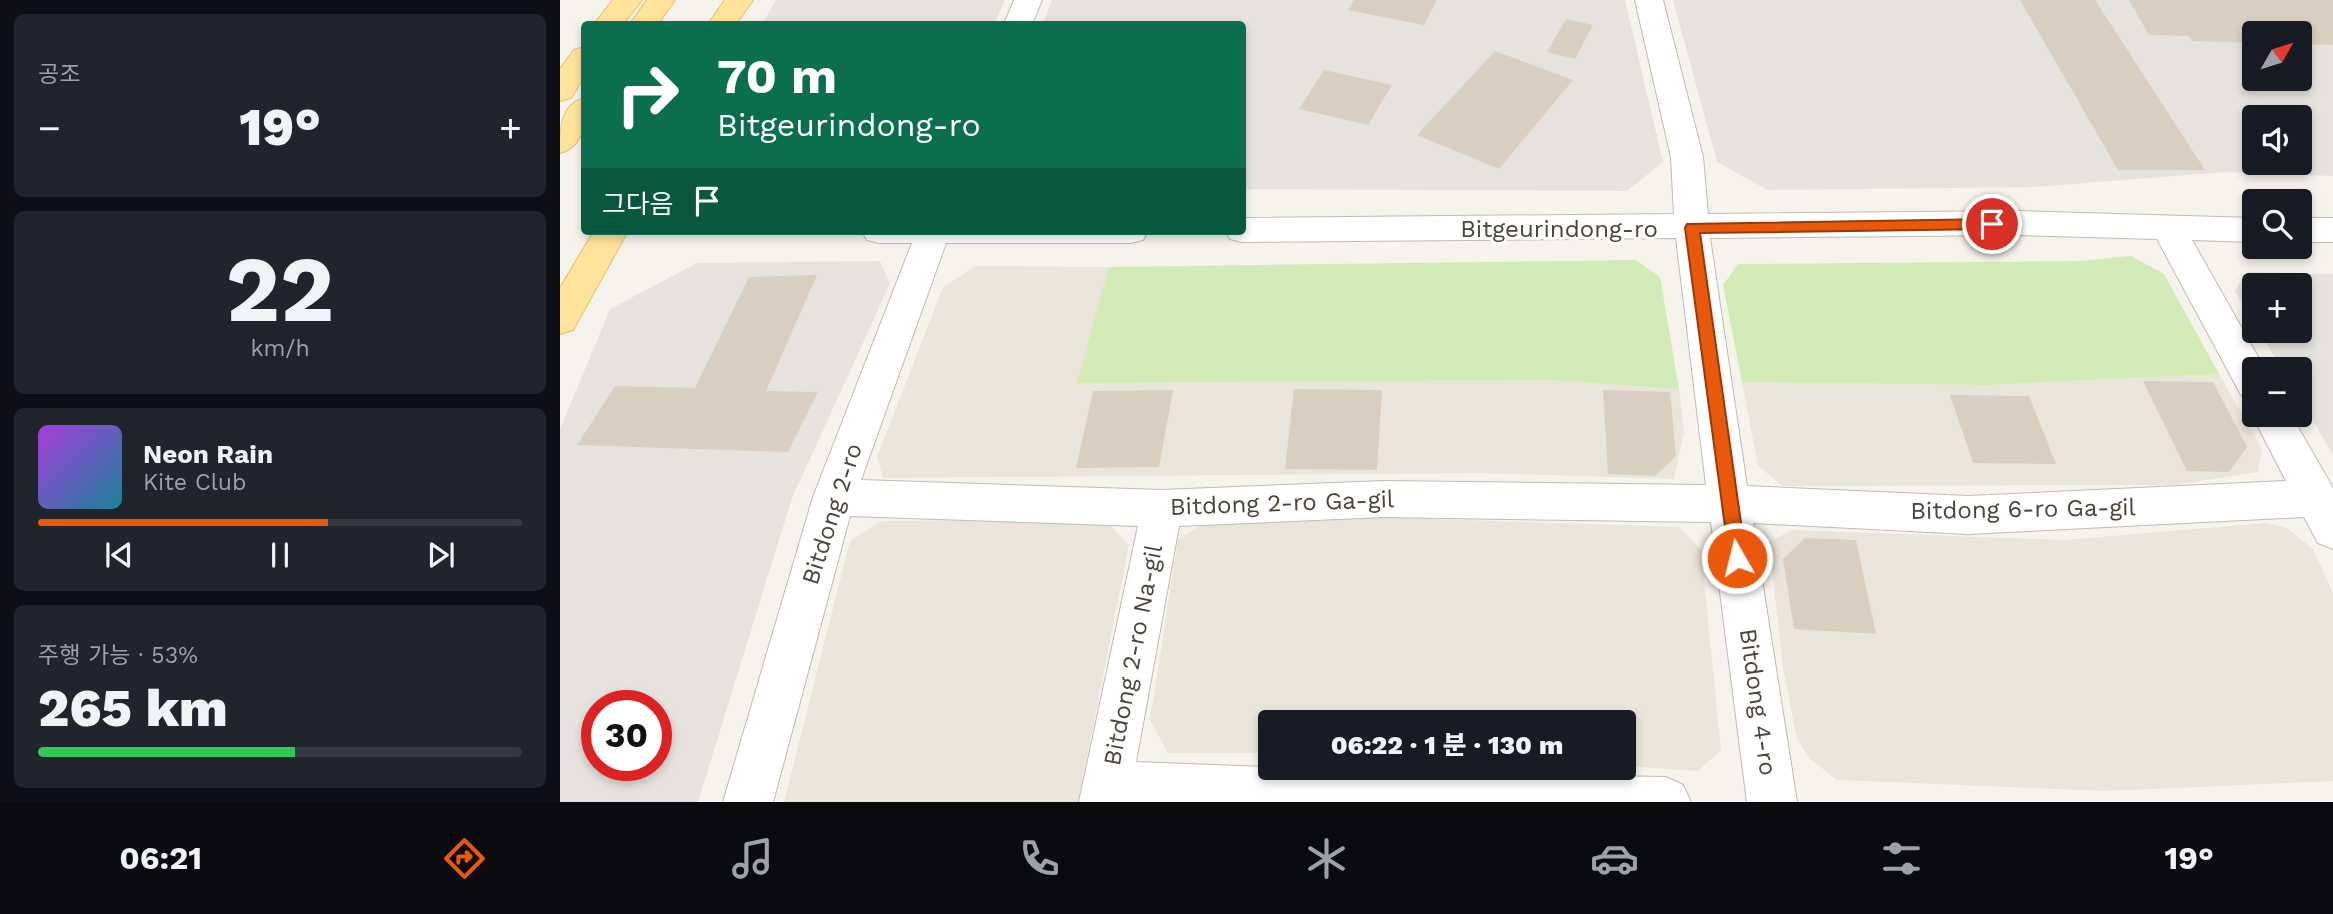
<!DOCTYPE html>
<html lang="ko">
<meta charset="utf-8">
<style>
body{margin:0;font-family:"Work Sans","Noto Sans KR",sans-serif;background:#20242c;color:#f1f3f6;height:100vh;display:flex;flex-direction:column;font-size:26px;white-space:nowrap}
*{box-sizing:border-box;margin:0}
p{font-size:23px;color:#9ea1a6}
.icon{flex:none;width:38px;height:38px;fill:none;stroke:currentColor;stroke-width:2;stroke-linecap:round;stroke-linejoin:round}
.map{position:relative;flex:1;overflow:hidden}
.details{display:flex;flex-direction:column;gap:14px;padding:14px;background:#0d0f14;width:560px}
.details>*{flex:none}
.banner{position:absolute;left:21px;top:21px;width:665px;height:214px;border-radius:7px;box-shadow:0 4px 10px #0003;background:#0b6e4f;color:#fff;overflow:hidden}
.needle{width:46px;rotate:51deg}
.buttons{position:absolute;left:1682px;top:21px;display:grid;gap:14px}
.buttons a{display:grid;place-items:center;width:70px;height:70px;border-radius:7px;background:#171b24;box-shadow:0 4px 10px #0003;font-size:35px}
.speed{position:absolute;left:21px;top:690px;display:flex;gap:14px;font-size:35px;font-weight:700;text-align:center}
.speed>*{display:grid;place-content:center;width:91px;height:91px;border-radius:50%;background:#171b24;box-shadow:0 4px 10px #0003;line-height:1}
.speed .limit{border:10px solid #d22;background:#fff;color:#111}
.pin{position:absolute;display:grid;place-items:center;width:60px;height:60px;color:#fff;margin:-30px;border:4px solid #fff;border-radius:50%;box-shadow:0 2px 7px #0007}
.me{position:absolute;width:77px;margin:-38px;rotate:352deg;stroke-linejoin:round;filter:drop-shadow(0 0 5px #0008)}
.turn{display:flex;align-items:center;gap:24px;height:147px;padding:0 21px;font-size:32px}
.turn .icon{width:91px;height:91px;stroke-width:2.5}
.turn b{display:block;font-size:49px;line-height:60px}
.then{display:flex;align-items:center;height:66px;padding:0 21px;background:#0003;gap:14px;font-size:26px}
.big{font-size:52px;font-weight:800;line-height:1.1}
.details .tile{flex:1;display:flex;flex-direction:column;justify-content:center;gap:10px;min-width:0;padding:0 24px;border-radius:10px;background:#20242c}
.details .dial{align-items:center;gap:0}
.dial b{font-size:91px;line-height:1}
.song{display:flex;align-items:center;gap:21px}
.cover{width:84px;height:84px;border-radius:10px;background:linear-gradient(135deg,hsl(280 70% 55%),hsl(190 70% 35%))}
.played{height:7px;border-radius:4px;background:linear-gradient(90deg,#ea580c 60%,#363941 60%)}
.keys{display:flex;justify-content:space-around;direction:ltr}
.heat{display:flex;justify-content:space-between;align-items:center;font-size:38px;direction:ltr}
.charge{height:10px;border-radius:5px;background:linear-gradient(90deg,#34c759 53%,#363941 0)}
.trip{position:absolute;left:698px;top:710px;width:378px;height:70px;border-radius:7px;background:#171b24;box-shadow:0 4px 10px #0003;font-weight:800;line-height:70px;text-align:center}
.tab-bar{display:flex;height:112px;justify-content:space-around;align-items:center;background:#090b0e;color:#9ea1a6}
.tab-bar .icon{width:49px;height:49px}
.tab-bar .on{color:#ea580c}
.tab-bar b{font-size:32px;color:#f1f3f6}
main{display:flex;flex:1;min-height:0}
.map>svg:first-child{display:block}
.residential{fill:#eae5da}
.industrial{fill:#e6e2dd;fill-rule:evenodd}
.green{fill:#d2eab5}
.building{fill:#d8cfc1}
.lines{fill:none;stroke-linecap:round;stroke-linejoin:round}
.minor-casing{stroke:#c2bbae;stroke-width:2}
.major-casing{stroke:#e6c16a;stroke-width:2}
.minor{fill:#fff;fill-rule:evenodd}
.major{fill:#ffe39c;fill-rule:evenodd}
.route{fill:#ea580c;stroke:#983908;stroke-width:2}
.labels{text-anchor:middle;stroke-width:6;stroke-linejoin:round;paint-order:stroke}
.street-label{font-size:24px;fill:#4b4439;stroke:#fff}
</style>
<main>
<section class="details">
<div class="tile"><p>공조</p>
<div class="heat"><a>−</a><b class="big">19°</b><a>+</a></div>
</div>
<div class="tile dial"><b>22</b><p>km/h</p></div>
<div class="tile">
<div class="song"><i class="cover"></i><div><b>Neon Rain</b><p>Kite Club</p></div></div>
<div class="played"></div>
<div class="keys"><svg class="icon" aria-label="previous" viewBox="0 0 24 24"><path d="M18 5L8 12l10 7zM5 5v14"/></svg><svg class="icon" aria-label="pause" viewBox="0 0 24 24"><path d="M8 5v14M16 5v14"/></svg><svg class="icon" aria-label="next" viewBox="0 0 24 24"><path d="M6 5l10 7-10 7zM19 5v14"/></svg></div>
</div>
<div class="tile"><p>주행 가능 · 53%</p><b class="big">265 km</b><div class="charge"></div></div>
</section>
<div class="map">
<svg width="1773" height="802" viewBox="0 0 1773 802">
<rect width="100%" height="100%" fill="#f6f3ec"/>
<!-- residential -->
<path class="residential" d="M416,266L549,267L518,383L991,380L1119,389L1124,432L1114,479L921,473L323,478L317,457L383,287Z
M1659,374L1702,449L1698,472L1614,485L1223,486L1198,466L1182,382L1427,385Z
M785,516L1119,527L1141,550L1161,750L1138,771L1064,766V723H710V753H608L590,720L618,539L655,517Z
M545,519L569,546L518,802H224L290,541L321,521Z
M1706,523L1727,528L1753,549L1773,593V781L1546,791L1277,780L1250,759L1237,739L1223,668L1209,542L1232,530L1504,540Z"/>
<!-- industrial -->
<path class="industrial" d="M216,0H445L434,24H202Z
M492,0H1065L1103,162L1067,191L683,189L682,24H483Z
M1113,0H1773V176L1666,172L1475,187L1208,190L1157,162ZM1694,33H1740V79H1694ZM1694,117H1740V163H1694Z
M320,261L330,284L232,498L138,802H0V429L50,309L137,263ZM37,705H96V765H37Z
M1687,272L1773,274V455L1740,399V369H1722L1699,331H1740V285H1694V323L1675,291Z"/>
<!-- green -->
<path class="green" d="M1571,256L1604,274L1659,374L1427,385L1182,382L1163,285L1178,264L1519,261Z
M1076,260L1100,277L1119,389L991,380L517,383L549,267Z"/>
<!-- building -->
<path class="building" d="M794,0H877L864,25L788,10Z
M1460,0H1535L1645,170H1558Z
M1569,0H1773V45L1740,44V33H1694V43L1632,41L1629,36L1589,35Z
M1006,19L1033,25L1015,59L987,52Z
M935,51L1013,80L939,169L857,135Z
M764,70L832,85L808,125L739,109Z
M257,275L206,391L258,392L228,452L17,445L55,386L135,388L189,277Z
M1583,381L1653,382L1687,447L1669,472L1627,471Z
M734,389L822,390L817,470L725,469Z
M613,390L599,467L516,468L533,391Z
M1043,390L1110,392L1116,456L1095,476L1048,474Z
M1390,395L1469,396L1496,464L1413,463Z
M1245,538L1296,540L1316,634L1234,629L1223,559Z"/>
<g class="lines">
<!-- minor casing -->
<g class="minor-casing">
<path id="minor" d="M454,0H482L472,24H444Z
M1075,0H1103L1143,157L1148,214L1459,211L1694,218V242L1632,240L1705,369H1694V400L1681,395L1597,239L1459,235L1150,238L1187,486L1408,496L1726,481L1692,415L1694,410V415H1731L1773,488V549L1758,543L1744,517L1408,534L1193,523L1237,802H1187L1151,522L824,517L619,526L576,762L863,773L1106,777L1123,785L1131,802H519L578,526L290,516L213,802H163L253,497L352,243H319L307,240L302,231H588L583,240L571,243H386L301,480L602,490L824,481L1146,485L1116,238L682,242L670,239L666,231H682V218L1114,214L1111,157Z
M1740,218H1773V242H1740Z"/>
</g>
<!-- major casing -->
<g class="major-casing">
<path id="major" d="M53,0H82L63,24H34Z
M87,0H115L98,24H70Z
M165,0H193L176,24H148Z
M24,47V77L11,98L0,101V69L14,50Z
M24,98C26,120 25,146 0,153C0,130 0,105 24,98Z
M34,231H68L13,330L0,334V288Z"/>
</g>
<!-- minor -->
<use href="#minor" class="minor"/>
<!-- major -->
<use href="#major" class="major"/>
</g>
<!-- route -->
<path class="route" d="M1432,219L1438,224L1432,229L1140,233L1186,558L1183,564L1177,566L1170,564L1125,228L1127,224Z"/>
<g class="labels">
<!-- street labels -->
<g class="street-label">
<text x="999" y="237">Bitgeurindong-ro</text>
<text transform="translate(722 503) rotate(-2)" y="8">Bitdong 2-ro Ga-gil</text>
<text transform="translate(1463 509) rotate(-1)" y="8">Bitdong 6-ro Ga-gil</text>
<text transform="translate(272 514) rotate(-72)" y="8">Bitdong 2-ro</text>
<text transform="translate(573 655) rotate(-79)" y="8">Bitdong 2-ro Na-gil</text>
<text transform="translate(1198 702) rotate(82)" y="8">Bitdong 4-ro</text>
</g>
</g>
</svg>
<div class="buttons">
<a><svg class="needle" viewBox="-14 -14 28 28"><path d="M0-13l5 13h-10z" fill="#e53935"/><path d="M0 13l5-13h-10z" fill="#9ea1a6"/></svg></a>
<a><svg class="icon" aria-label="sound" viewBox="0 0 24 24"><path d="M4 9h4l5-4v14l-5-4H4zM17 9q2 3 0 6"/></svg></a>
<a><svg class="icon" aria-label="search" viewBox="0 0 24 24"><circle cx="10" cy="10" r="6"/><path d="M15 15l6 6"/></svg></a>
<a>+</a>
<a>−</a>
</div>
<div class="speed"><div class="limit">30</div></div>
<div class="pin" style="left:1432px;top:224px;background:#d93025"><svg class="icon" aria-label="arrive" viewBox="0 0 24 24"><path d="M6 21V4h12l-3 4 3 4H6"/></svg></div>
<svg class="me" style="left:1177px;top:558px" viewBox="-20 -20 40 40"><circle r="17" fill="#ea580c" stroke="#fff" stroke-width="3"/><path d="M0-11L8 9 0 5-8 9z" fill="#fff"/></svg>
<div class="trip">06:22 · 1 분 · 130 m</div>
<div class="banner">
<div class="turn"><svg class="icon" aria-label="right" viewBox="0 0 24 24"><path d="M7 20v-9h11M14 6l5 5-5 5"/></svg><div><b>70 m</b>Bitgeurindong-ro</div></div>
<div class="then">그다음<svg class="icon" aria-label="arrive" viewBox="0 0 24 24"><path d="M6 21V4h12l-3 4 3 4H6"/></svg></div>
</div>
</div>
</main>
<nav class="tab-bar">
<b>06:21</b>
<svg class="icon on" aria-label="directions" viewBox="0 0 24 24"><path d="M12 3l9 9-9 9-9-9zM9 14v-3h6M13 9l2 2-2 2"/></svg>
<svg class="icon" aria-label="music" viewBox="0 0 24 24"><path d="M9 18V5l10-2v13"/><circle cx="6" cy="18" r="3"/><circle cx="16" cy="16" r="3"/></svg>
<svg class="icon" aria-label="phone" viewBox="0 0 24 24"><path d="M5 4h4l2 5-3 2q2 4 5 5l2-3 5 2v4C11 20 4 13 5 4z"/></svg>
<svg class="icon" aria-label="climate" viewBox="0 0 24 24"><path d="M12 3v18M4 7l16 10M4 17L20 7"/></svg>
<svg class="icon" aria-label="car" viewBox="0 0 24 24"><path d="M5 17H2v-5l4-1 3-4h7l3 4 3 1v5h-3M9 17h6M6 11h13"/><circle cx="7" cy="17" r="2"/><circle cx="17" cy="17" r="2"/></svg>
<svg class="icon" aria-label="filters" viewBox="0 0 24 24"><path d="M4 7h16M4 17h16"/><circle cx="9" cy="7" r="2"/><circle cx="15" cy="17" r="2"/></svg>
<b>19°</b>
</nav>
